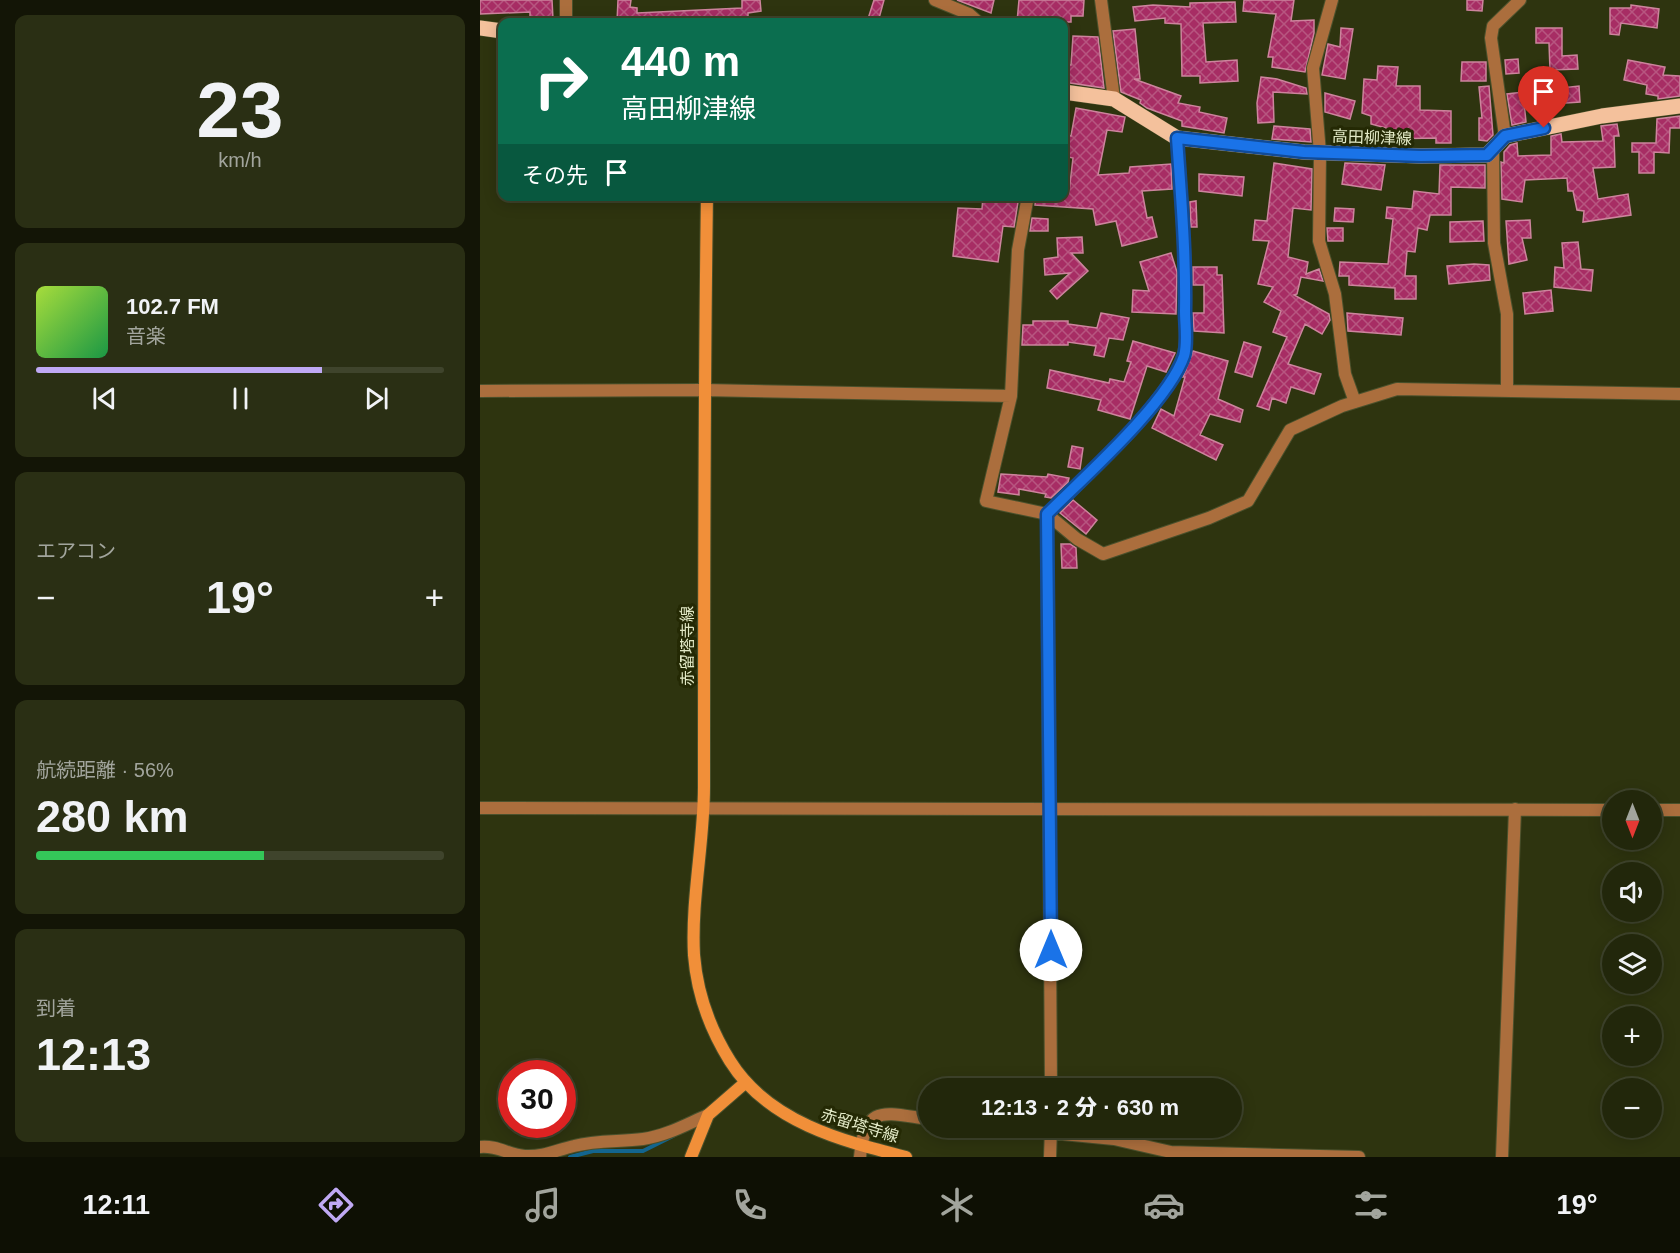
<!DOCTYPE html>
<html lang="ja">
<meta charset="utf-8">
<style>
body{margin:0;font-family:Helvetica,"Noto Sans JP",sans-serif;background:#2a2f14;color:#f1f3f6;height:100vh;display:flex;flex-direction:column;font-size:22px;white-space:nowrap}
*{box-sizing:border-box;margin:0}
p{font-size:20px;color:#a2a59d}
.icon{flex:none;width:33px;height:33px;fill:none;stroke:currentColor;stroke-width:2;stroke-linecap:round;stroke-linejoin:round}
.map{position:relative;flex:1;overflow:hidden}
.side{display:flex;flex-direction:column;gap:15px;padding:15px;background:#131506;width:480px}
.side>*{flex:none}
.banner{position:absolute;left:18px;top:18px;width:570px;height:183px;border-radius:12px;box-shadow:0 3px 15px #0003,0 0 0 2px #3f442c;background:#0b6e4f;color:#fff;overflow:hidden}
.needle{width:39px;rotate:180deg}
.controls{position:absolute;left:1122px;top:790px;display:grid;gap:12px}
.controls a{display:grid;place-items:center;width:60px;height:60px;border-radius:50%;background:#22270b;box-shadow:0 3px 15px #0003,0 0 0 2px #3f442c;font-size:30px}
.speed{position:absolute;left:18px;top:1060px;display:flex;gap:12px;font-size:30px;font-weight:700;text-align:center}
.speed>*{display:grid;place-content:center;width:78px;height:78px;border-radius:50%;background:#22270b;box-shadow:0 3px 15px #0003,0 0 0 2px #3f442c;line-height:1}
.speed .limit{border:9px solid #d22;background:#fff;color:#111}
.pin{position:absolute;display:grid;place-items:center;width:51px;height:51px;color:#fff;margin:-62px -26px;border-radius:50% 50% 50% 0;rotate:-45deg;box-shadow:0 0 6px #0007}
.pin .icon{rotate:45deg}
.me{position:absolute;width:66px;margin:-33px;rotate:0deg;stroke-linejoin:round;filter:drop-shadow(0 0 4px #0008)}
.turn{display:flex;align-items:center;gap:21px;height:126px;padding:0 24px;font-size:27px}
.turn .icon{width:78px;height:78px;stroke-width:2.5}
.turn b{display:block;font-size:42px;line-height:51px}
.then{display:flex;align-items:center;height:57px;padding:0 24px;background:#0003;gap:12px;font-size:22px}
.big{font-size:45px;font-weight:800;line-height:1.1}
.side .widget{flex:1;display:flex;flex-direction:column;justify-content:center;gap:9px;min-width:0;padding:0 21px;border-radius:12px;background:#2a2f14}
.side .dial{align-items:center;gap:0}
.dial b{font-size:78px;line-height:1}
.song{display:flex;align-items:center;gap:18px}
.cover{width:72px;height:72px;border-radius:9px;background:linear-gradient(135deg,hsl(80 70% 55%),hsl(140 70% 35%))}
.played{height:6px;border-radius:3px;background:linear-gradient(90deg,#bfa9f4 70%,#3f442c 70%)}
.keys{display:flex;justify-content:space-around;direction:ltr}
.heat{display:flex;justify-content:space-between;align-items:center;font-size:33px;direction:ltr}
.charge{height:9px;border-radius:4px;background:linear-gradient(90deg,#34c759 56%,#3f442c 0)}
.trip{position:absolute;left:438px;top:1078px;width:324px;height:60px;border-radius:30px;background:#22270b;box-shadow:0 3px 15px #0003,0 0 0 2px #3f442c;font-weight:800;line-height:60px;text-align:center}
.dock{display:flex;height:96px;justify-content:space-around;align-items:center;background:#0e1004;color:#a2a59d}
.dock .icon{width:42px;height:42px}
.dock .on{color:#bfa9f4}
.dock b{font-size:27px;color:#f1f3f6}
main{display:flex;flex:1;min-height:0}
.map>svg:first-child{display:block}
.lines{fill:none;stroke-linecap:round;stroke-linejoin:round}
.stream{stroke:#13658e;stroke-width:4}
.building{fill:url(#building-cross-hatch);stroke:#cd849d;stroke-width:1.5}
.street-casing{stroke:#4b512c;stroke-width:14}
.secondary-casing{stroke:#4b512c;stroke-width:14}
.primary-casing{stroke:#4b512c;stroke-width:16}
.street{stroke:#ab6e3d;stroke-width:12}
.secondary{stroke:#f18f39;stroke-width:12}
.primary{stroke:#f4c19c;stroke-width:15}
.route-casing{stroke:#114b97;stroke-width:15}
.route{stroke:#1a73e8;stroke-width:10}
.labels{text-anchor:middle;stroke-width:6;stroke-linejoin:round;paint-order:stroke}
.street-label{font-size:16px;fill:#e2e9c6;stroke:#242904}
</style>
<main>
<section class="side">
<div class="widget dial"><b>23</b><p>km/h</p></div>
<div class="widget">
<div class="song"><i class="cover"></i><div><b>102.7 FM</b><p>音楽</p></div></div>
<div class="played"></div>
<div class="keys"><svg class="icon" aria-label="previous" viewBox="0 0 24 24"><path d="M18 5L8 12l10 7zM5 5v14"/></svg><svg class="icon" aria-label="pause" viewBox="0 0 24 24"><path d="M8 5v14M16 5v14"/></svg><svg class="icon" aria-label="next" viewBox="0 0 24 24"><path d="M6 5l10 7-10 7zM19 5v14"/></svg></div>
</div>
<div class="widget"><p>エアコン</p>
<div class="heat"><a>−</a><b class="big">19°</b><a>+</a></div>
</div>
<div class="widget"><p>航続距離 · 56%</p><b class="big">280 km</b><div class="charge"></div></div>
<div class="widget"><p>到着</p><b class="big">12:13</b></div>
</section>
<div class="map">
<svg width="1200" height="1157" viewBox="0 0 1200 1157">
<defs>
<pattern id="building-cross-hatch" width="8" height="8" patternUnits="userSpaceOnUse" patternTransform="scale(1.5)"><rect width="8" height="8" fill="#a72d64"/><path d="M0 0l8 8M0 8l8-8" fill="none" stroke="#b75680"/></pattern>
</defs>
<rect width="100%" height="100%" fill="#2e340f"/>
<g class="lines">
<!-- stream -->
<path class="stream" d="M90,1157L113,1151H163L193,1136"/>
</g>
<!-- building -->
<path class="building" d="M0,0H72L73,19L50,20V12L0,14Z
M138,0H151L150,7L157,8V13L262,8V0H280L281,11L268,13V22H137Z
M394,0H404L398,22H387Z
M477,0H514L511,13Z
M539,0H604L603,16H591V22H537Z
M764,0H814L811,21L834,20V33L825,72L792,67L793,57H788L796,14L763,11Z
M987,0H1003L1002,11L987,10Z
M755,2L756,22L723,23L726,62L757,60L758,81L720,83V76H702L701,24L685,23V18L655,21L653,7L673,5L710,7V3Z
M1151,5L1179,9L1177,28L1141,23L1139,35L1130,34V8H1151Z
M861,28L873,29L865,79L842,75L848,44L860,47Z
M1056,28H1082V56L1097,55L1098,69L1070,70L1069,43H1056Z
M655,29L660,79H654L701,96L698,103L720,107L719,112L747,118L744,133L702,126V121L667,108L660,103L661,100L641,92L633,31Z
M593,36L618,37L624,88L584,82V65H591Z
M1038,59L1039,73L1026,74L1025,60Z
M1148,60L1185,67L1183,75L1200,76V96L1178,99V96L1166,94L1167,85L1144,80Z
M982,62H1006V81H981Z
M898,66L918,67L916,86H940V110L971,111V143H956V138L904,139L906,128L891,124V116L882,113L884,79L897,80Z
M781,77L797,79L826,88L827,94L793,92L794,122L778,123L777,103Z
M1009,86L1013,135L1007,141L999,140V118H1002L999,87Z
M1099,86L1100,102L1072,104V89Z
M1043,92L1046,122L1032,125L1027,94Z
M845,93L875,101L870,119L845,112Z
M596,108L645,117L642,132L627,130L618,175L649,173L650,167L691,164L692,189L662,191L667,218L672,217L677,237L642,246L636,221L616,225L613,209L555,205L556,196H584V191L589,192L593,158L584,156V134L591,136Z
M1200,116V128H1190L1189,153L1174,152V173H1159V152H1152V143H1176L1177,119Z
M1137,124L1139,136H1134L1135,167L1113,168L1118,199L1148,194L1151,215L1103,222L1104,211L1097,210L1093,191H1088L1087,178L1045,180L1042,202L1022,199L1021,162L1024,163V152L1030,145L1037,143L1038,156L1071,155V136L1081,134L1082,142L1123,141L1121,126Z
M794,126L830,129L831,142L792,139Z
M794,163L832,169L831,210L813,208L808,257L828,262L826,274L839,269L843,281L821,277L817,294L814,295L849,314L850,320L842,334L825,324L808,364L841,374L834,394L811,387L806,403L792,398L789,410L777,406L807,337L793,332L801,311L784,302L793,287L778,284L789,241L773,240L775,220L787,221Z
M865,163L905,165L901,190L862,184Z
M960,165H1005V188L971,187V215H950L947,230L938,228L935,252L927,251L925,276H936V299H915V288L869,285V276H859L860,262L908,264L913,219L906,218L907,207L932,209L934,191L959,194Z
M719,174L764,177L762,196L719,191Z
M503,196H539L534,227L523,226L518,262L473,256L478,208L502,209Z
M716,201L717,227H711L710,202Z
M855,208L874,209L873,222L854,221Z
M552,218L568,219V231H550Z
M1050,220L1051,238H1042L1047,260L1029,264L1026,221Z
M1003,221L1004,241L970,242V222Z
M847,228H863V241H848Z
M602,237L603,253H591L608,271L577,299L570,291L590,273L565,275L564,259L578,257L577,238Z
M1098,242L1101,269L1113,270L1111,291L1074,287L1075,267L1084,268L1082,243Z
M691,253L697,272L696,314L652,312L653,290L669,291L660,262Z
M994,264L1009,265L1010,280L969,284L967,266Z
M713,267H737V275H742L744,333L714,331L713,313H724V285H713Z
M1071,290L1073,311L1045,314L1043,293Z
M621,313L649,318L643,340L629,338L624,357L614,355L616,346L588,342V345H542L543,325H553V321H588V324L617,328Z
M867,313L923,318L921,335L868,331Z
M653,341L695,353L686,372L667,366L650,419L618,410L621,400L567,388L570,370L629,383L630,379L644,382L651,362L647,361Z
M764,342L781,347L772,377L755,372Z
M713,351L748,361L738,399L763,410L760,422L730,414L720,435L743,445L736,460L672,428L681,409L694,416L705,377H703Z
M592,446L603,448L600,469L588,467Z
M521,474L567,477L568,474L589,478L588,482L571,498L565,497L566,494L539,489V495L518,492Z
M593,500L617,520L606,534L580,513Z
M581,544H590L596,548L597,568H582Z"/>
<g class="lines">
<!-- street casing -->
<g class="street-casing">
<path id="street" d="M455,0L489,14L498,22
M621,0L634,99
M852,0L833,68L840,153L839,241L855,294L865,374L875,402
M86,22V0
M1025,136L1011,38L1013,26L1040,0
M1013,148L1014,243L1027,314V391
M548,196L538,250L531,396L506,501L567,514L597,539L623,554L729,518L768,501L810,430L862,406L917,389L1200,394
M0,391L224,390L531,396
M0,808L1132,810
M1172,810H1200
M571,1089L567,514C604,478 688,403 703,356C708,343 705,325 705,311C706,253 701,196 697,138
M521,1128L634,1139L691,1152L879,1157
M0,1147C17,1145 29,1155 45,1156C63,1157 77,1150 94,1146C117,1140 140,1142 163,1139C186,1136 207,1124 228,1115
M380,1157C385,1103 404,1113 448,1119
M570,1157L571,1128
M1022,1157L1035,809"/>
</g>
<!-- secondary casing -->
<g class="secondary-casing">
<path id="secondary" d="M227,196C224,393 224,590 224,787C224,843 211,899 214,955C217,993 230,1029 250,1061C288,1122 362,1141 426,1157
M211,1157L228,1115L266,1082"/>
</g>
<!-- primary casing -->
<g class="primary-casing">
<path id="primary" d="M0,28L22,31
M584,92L634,99L697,138L824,152L941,156L1007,155L1025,136L1122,116L1200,106"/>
</g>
<!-- street -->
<use href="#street" class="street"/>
<!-- secondary -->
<use href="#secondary" class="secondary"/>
<!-- primary -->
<use href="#primary" class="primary"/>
</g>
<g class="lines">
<!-- route casing -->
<g class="route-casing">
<path id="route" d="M571,950L567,514C603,478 688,403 704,356C708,343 705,325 705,311C706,253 701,196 697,138L824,152L941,156L1007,155L1025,136L1064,128"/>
</g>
<!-- route -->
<use href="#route" class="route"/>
</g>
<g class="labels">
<!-- street labels -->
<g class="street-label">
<text transform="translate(892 137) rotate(2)" y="6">高田柳津線</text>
<text transform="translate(207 646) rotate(-90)" y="6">赤留塔寺線</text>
<text transform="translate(380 1125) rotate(17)" y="6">赤留塔寺線</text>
</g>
</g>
</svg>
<div class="controls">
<a><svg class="needle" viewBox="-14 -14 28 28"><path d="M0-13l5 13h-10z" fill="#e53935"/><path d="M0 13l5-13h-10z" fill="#a2a59d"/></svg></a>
<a><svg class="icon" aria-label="sound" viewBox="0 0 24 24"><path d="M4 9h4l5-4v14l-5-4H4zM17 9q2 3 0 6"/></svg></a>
<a><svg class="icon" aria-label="layers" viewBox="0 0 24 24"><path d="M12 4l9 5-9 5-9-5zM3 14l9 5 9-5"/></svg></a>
<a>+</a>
<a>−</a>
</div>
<div class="speed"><div class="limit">30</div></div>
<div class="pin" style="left:1064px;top:128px;background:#d93025"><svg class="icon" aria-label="arrive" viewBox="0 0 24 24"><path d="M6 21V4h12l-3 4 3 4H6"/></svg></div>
<svg class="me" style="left:571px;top:950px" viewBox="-20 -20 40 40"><circle r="19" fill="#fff"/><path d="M0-13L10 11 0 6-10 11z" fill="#1a73e8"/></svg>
<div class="trip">12:13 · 2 分 · 630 m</div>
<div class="banner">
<div class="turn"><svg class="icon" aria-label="right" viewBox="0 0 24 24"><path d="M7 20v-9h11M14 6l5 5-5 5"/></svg><div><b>440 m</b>高田柳津線</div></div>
<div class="then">その先<svg class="icon" aria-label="arrive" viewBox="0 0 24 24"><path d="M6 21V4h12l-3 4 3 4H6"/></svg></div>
</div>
</div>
</main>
<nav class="dock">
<b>12:11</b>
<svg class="icon on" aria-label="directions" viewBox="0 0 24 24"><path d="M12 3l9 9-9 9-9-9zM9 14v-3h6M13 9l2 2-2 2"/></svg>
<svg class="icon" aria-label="music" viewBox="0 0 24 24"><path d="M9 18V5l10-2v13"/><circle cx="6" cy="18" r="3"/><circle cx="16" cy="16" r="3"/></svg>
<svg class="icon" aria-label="phone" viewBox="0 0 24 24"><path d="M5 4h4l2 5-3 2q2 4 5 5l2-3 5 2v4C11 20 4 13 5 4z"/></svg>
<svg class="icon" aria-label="climate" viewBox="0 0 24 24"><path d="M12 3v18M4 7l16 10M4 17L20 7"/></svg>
<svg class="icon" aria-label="car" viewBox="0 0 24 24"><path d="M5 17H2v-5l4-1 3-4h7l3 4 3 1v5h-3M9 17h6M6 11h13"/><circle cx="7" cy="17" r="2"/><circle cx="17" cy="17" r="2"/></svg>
<svg class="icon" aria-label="filters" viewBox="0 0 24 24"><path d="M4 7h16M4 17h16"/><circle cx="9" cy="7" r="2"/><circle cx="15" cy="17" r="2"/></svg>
<b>19°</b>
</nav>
